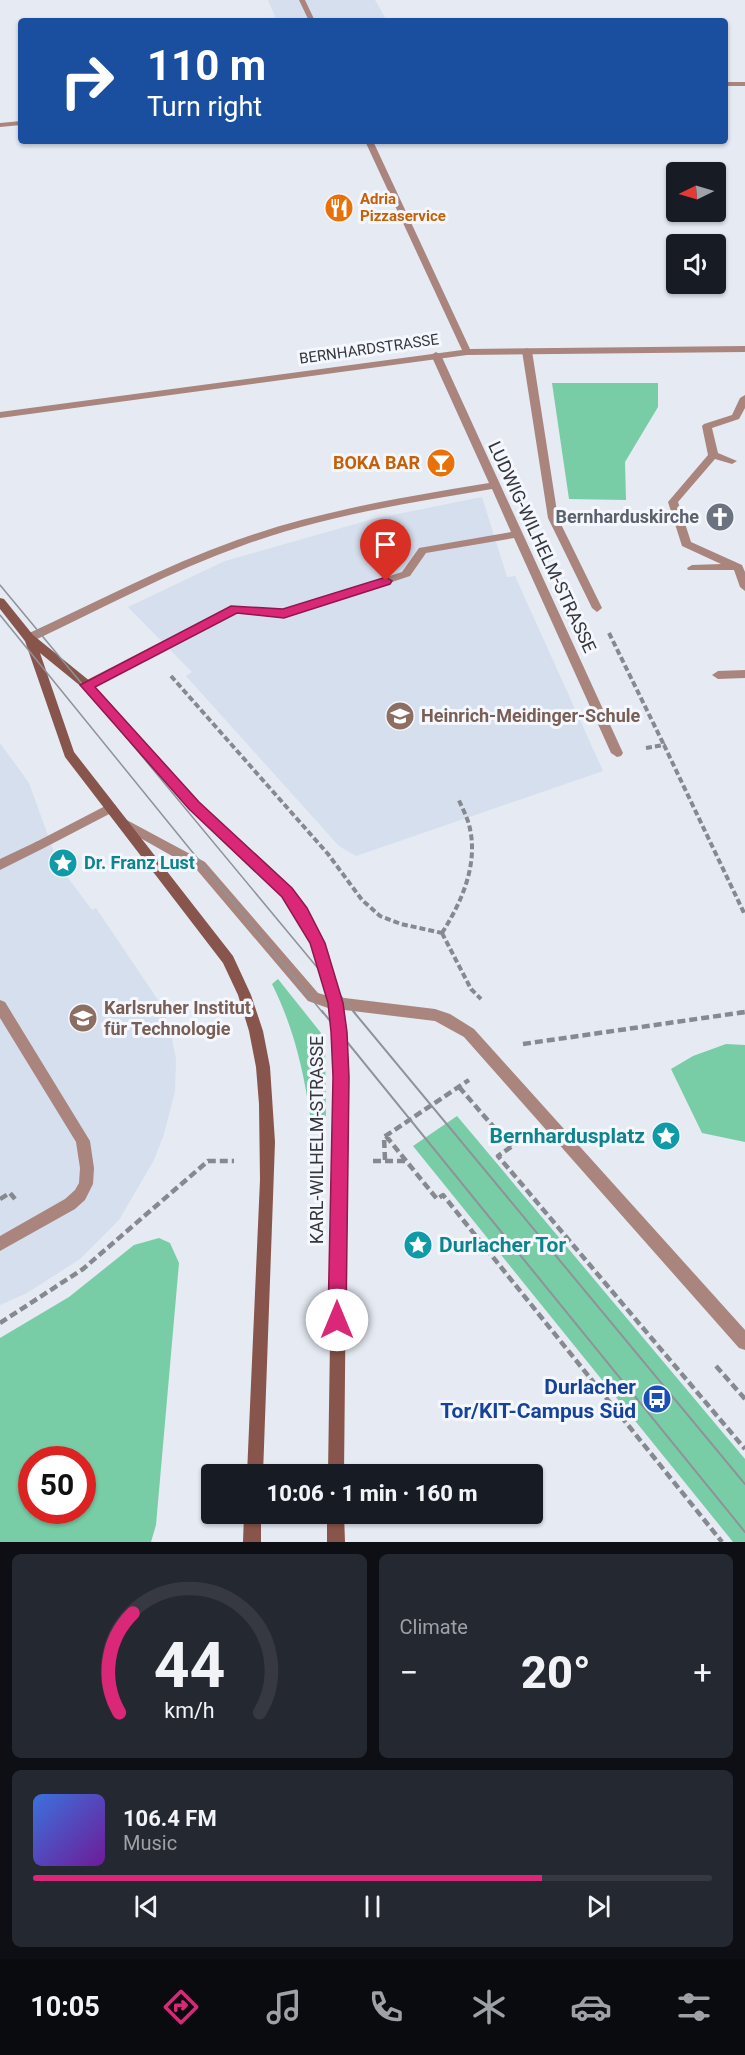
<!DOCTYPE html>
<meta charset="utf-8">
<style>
body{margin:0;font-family:Roboto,sans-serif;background:#242831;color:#f1f3f6;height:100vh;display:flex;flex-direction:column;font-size:22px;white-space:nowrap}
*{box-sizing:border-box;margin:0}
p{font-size:20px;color:#9ea1a6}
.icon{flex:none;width:33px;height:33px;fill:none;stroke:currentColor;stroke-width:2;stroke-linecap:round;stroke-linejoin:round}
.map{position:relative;height:1542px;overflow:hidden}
.details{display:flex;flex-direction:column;gap:12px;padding:12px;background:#0d0f14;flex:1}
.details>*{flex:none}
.top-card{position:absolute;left:18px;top:18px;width:710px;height:126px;border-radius:6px;box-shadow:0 2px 4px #0004;background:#1a4fa0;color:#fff;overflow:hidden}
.needle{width:39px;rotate:265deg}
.fabs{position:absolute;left:666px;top:162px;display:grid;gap:12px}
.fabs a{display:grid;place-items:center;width:60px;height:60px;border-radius:6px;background:#171b24;box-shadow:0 2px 4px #0004;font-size:30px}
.speed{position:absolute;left:18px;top:1446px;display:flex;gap:12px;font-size:30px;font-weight:700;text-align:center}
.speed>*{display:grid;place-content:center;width:78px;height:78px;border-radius:50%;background:#171b24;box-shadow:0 2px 4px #0004;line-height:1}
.speed .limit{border:9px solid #d22;background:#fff;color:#111}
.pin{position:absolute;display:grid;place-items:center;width:51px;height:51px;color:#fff;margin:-62px -26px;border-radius:50% 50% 50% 0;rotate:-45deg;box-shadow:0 0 6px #0007}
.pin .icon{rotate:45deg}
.me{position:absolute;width:66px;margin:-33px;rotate:0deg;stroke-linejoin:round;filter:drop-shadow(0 0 4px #0008)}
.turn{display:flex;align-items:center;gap:21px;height:126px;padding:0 30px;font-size:27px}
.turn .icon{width:78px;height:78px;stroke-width:2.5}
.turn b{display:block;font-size:42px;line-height:51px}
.big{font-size:45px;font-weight:800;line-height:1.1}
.details .tile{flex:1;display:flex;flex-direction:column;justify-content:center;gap:9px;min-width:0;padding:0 21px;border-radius:9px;background:#242831}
.details .dial{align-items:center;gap:0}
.dial svg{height:156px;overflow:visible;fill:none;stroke:#363941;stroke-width:7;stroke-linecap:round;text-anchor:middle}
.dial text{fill:#f1f3f6;stroke:none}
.song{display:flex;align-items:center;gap:18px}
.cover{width:72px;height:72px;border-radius:9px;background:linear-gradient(135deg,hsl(220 70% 55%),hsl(280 70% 35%))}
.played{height:6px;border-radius:3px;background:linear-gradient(90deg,#db2777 75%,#363941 75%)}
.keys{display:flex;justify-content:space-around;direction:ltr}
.heat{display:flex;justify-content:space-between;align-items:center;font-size:33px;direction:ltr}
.details .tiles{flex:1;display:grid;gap:12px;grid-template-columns:1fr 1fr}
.tile:last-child{grid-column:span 2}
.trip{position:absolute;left:201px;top:1464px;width:342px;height:60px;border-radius:6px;background:#171b24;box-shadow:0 2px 4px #0004;font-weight:800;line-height:60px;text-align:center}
.tab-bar{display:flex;height:96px;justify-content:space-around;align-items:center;background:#090b0e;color:#9ea1a6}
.tab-bar .icon{width:42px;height:42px}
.tab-bar .selected{color:#db2777}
.tab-bar b{font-size:27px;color:#f1f3f6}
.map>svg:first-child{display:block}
.built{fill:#d6dfee}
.green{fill:#78cda6;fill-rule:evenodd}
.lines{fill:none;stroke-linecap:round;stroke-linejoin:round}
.path-far1{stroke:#86898f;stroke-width:4;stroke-dasharray:6 3;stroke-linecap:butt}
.path{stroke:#86898f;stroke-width:4.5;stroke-dasharray:8 4;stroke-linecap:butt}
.service{fill:#a9857e;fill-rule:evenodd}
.pedestrian{fill:#a9857e;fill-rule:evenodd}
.minor{fill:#a9857e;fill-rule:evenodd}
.secondary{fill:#87554b;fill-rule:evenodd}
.tram-far1{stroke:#8f9399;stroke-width:1.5}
.tram{stroke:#8f9399;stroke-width:2}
.route{fill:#db2777;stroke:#8e194d;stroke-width:1.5}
.labels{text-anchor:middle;stroke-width:6;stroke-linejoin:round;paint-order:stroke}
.far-food-label{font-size:15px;font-weight:bold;fill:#c56008;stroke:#f4f8fe;text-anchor:start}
.far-street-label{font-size:15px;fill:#35373a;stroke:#f4f8fe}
.food-label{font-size:18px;font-weight:bold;fill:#c56008;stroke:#f4f8fe;text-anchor:end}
.worship-label{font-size:18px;font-weight:bold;fill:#5b616d;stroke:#f4f8fe;text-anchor:end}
.street-label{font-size:18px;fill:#35373a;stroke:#f4f8fe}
.education-label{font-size:18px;font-weight:bold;fill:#785e54;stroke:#f4f8fe;text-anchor:start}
.culture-label{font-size:18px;font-weight:bold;fill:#0d838f;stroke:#f4f8fe;text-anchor:start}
.near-culture-label{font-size:21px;font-weight:bold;fill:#0d838f;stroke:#f4f8fe;text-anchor:end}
.near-transit-label{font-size:21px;font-weight:bold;fill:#164399;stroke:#f4f8fe;text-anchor:end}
</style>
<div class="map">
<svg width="745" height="1542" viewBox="0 0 745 1542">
<rect width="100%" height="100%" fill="#e5eaf3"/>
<!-- built -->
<path class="built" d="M268,0H375L387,21H277Z
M482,497L507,577L515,576L603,771L356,856L339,846L186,676L192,672L128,607L225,561L373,519Z
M0,743L29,783L59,866L92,910L96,908L162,1006L170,1029L176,1059L175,1091L164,1134L154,1160L119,1220L80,1259L27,1293L0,1305Z"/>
<!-- green -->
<path class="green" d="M552,383H658V407L625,462L626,500L569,499Z
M278,979L325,1038L326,1119L319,1126L311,1121C304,1072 294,1028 272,984Z
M726,1044L745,1045V1142L702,1133L671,1069L693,1056Z
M457,1116L745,1459V1542H733L413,1146Z
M159,1238L170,1243L179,1263L156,1525L151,1542H0V1338L69,1297L134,1245ZM32,1460H82V1510H32Z"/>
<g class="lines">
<!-- path-far1 -->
<path class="path-far1" d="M609,633L664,745
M171,676L328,854L362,900L380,916L401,924L442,933
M646,748L664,745L745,915
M442,933C461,903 478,866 470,829C468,818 462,808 458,798
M442,933L471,989L481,999
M738,1013L745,1012"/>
<!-- path -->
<path class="path" d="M523,1044L745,1012
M459,1087L511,1147
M386,1136L437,1199L443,1195L722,1542
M521,1140L498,1156L745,1449
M385,1160L384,1137L469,1080
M373,1161H406
M0,1199L10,1193L15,1199
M0,1323L83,1269L208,1161H234
M716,1366L745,1399"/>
<!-- service -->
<path class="service" d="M436,352L441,355L623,753L621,756L617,757L611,753L514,538L426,553L410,576L284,618L236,613L91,688H83L81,685L83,682L231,606L284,610L402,572L419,548L511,532L492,489C408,503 324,516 244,545C171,571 103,608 33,641H25L23,638L25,635C95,603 164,566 237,540C318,511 404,497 489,483L431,355Z
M111,803L115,805L117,808L115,811L42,849H34L32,846L34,843Z
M123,818L205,862L318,993L328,996L435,1009L450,1014L474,1029L745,1330V1350L739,1348L464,1037L435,1021L328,1008L308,1001L197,870L119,826L117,823L119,820Z
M0,1000L5,1002L90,1141L94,1168L93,1184L85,1200L75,1209L0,1251V1236L65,1199L75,1190L79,1183L80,1168L76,1142L0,1018Z"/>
<!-- pedestrian -->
<path class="pedestrian" d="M527,348L532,351L558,518L602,608L597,612L592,608L548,518L522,351Z
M745,395V408L739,419L712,428L718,453L737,461L732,464L715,459L678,502L691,542L742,565L745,572V591L740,587L734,570H688L687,568L692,565L721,564L682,546L668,502L708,455L702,426L704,424L732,415L740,398Z
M745,670V678L718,679L712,675L718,671Z"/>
<!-- minor -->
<path class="minor" d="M299,0H305L315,21H309Z
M724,82H745V86H724Z
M21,121V125L0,127V123Z
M365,141H373L470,349L745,346V352L467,355L0,418V412L462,350Z
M38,841L42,843L44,846L42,849L0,870V859Z"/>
<!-- secondary -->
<path class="secondary" d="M0,598L4,599L33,635L91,682L198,803L292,888L306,908L324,943L343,1003L348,1077L344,1474H328L334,1077L329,1003L310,943L296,916L282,896L190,809L83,688L40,653L74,752L233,956L251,995L263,1031L270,1067L275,1142L263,1474H247L260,1180L259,1104L256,1067L249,1031L238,995L223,963L65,757L25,641L0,609Z
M244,1514H261V1542H243Z
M327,1514H344L345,1542H327Z"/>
<!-- tram-far1 -->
<path class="tram-far1" d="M0,585L355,1013
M0,615L323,1013"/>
<!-- tram -->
<path class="tram" d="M322,1011L745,1532
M353,1011L745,1484"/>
</g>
<!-- route -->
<path class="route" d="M386,577L392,581L390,584L284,618L237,613L95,687L199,802L292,888L307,908L325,943L343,1003L347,1032L349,1077L346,1320L343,1326L337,1328L331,1326L328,1320L333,1077L331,1032L328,1003L310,943L282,897L189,809L80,685L231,606L283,609Z"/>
<!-- icons -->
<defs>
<g id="restaurant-disc" transform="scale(1.5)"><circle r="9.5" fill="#e8710a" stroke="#f4f8fe"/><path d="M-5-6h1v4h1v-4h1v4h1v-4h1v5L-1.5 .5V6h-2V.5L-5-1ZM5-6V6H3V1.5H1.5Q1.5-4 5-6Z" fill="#fff"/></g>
<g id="bar-disc" transform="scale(1.5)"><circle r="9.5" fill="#e8710a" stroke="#f4f8fe"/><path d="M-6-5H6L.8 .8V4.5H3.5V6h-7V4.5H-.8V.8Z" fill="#fff"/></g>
<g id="church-disc" transform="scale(1.5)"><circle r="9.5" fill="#6b7280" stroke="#f4f8fe"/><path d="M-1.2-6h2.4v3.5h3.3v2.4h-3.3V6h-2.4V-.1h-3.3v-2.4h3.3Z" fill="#fff"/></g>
<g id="school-disc" transform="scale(1.5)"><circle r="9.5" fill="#8d6e63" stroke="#f4f8fe"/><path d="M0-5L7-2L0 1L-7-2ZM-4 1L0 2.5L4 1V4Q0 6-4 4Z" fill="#fff"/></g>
<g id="sight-disc" transform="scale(1.5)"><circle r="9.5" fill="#0f9aa8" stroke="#f4f8fe"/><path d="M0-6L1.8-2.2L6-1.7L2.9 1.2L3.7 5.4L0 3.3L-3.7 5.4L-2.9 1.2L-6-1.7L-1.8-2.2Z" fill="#fff"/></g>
<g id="university-disc" transform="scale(1.5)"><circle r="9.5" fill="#8d6e63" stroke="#f4f8fe"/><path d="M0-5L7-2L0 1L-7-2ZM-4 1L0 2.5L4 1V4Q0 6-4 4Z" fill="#fff"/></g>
<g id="bus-disc" transform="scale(1.5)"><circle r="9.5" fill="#1a4fb4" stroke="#f4f8fe"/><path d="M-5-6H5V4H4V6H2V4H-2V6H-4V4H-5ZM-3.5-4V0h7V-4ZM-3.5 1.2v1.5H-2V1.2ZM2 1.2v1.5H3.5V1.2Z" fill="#fff"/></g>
</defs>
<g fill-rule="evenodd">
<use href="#restaurant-disc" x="339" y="208"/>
<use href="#bar-disc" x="441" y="463"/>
<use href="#church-disc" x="720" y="517"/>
<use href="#school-disc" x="400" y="716"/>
<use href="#sight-disc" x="63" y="863"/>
<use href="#university-disc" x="83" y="1018"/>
<use href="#sight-disc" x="666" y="1136"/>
<use href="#sight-disc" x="418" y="1245"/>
<use href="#bus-disc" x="657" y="1399"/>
</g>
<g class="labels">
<!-- far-food labels -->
<g class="far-food-label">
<text x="360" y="204">Adria<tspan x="360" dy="17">Pizzaservice</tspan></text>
</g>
<!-- far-street labels -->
<g class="far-street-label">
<text transform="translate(369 349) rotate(-8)" y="5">BERNHARDSTRASSE</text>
</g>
<!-- food labels -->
<g class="food-label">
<text x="420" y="469">BOKA BAR</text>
</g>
<!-- worship labels -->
<g class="worship-label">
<text x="699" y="523">Bernharduskirche</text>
</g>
<!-- street labels -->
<g class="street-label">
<text transform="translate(542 547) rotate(65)" y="6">LUDWIG-WILHELM-STRASSE</text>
<text transform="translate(317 1140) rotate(-90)" y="6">KARL-WILHELM-STRASSE</text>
</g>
<!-- education labels -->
<g class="education-label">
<text x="421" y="722">Heinrich-Meidinger-Schule</text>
<text x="104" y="1014">Karlsruher Institut<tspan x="104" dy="21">für Technologie</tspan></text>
</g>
<!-- culture labels -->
<g class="culture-label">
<text x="84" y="869">Dr. Franz Lust</text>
</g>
<!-- near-culture labels -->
<g class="near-culture-label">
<text x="645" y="1143">Bernhardusplatz</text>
<text x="439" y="1252" text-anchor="start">Durlacher Tor</text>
</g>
<!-- near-transit labels -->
<g class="near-transit-label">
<text x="636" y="1394">Durlacher<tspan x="636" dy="24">Tor/KIT-Campus Süd</tspan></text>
</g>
</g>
</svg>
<div class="fabs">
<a><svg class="needle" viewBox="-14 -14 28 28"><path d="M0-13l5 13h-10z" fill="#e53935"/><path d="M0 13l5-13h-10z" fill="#9ea1a6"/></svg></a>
<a><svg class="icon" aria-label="sound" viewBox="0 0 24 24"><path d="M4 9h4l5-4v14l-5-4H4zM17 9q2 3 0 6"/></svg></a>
</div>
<div class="speed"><div class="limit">50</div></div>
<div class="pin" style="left:386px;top:581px;background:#d93025"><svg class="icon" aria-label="arrive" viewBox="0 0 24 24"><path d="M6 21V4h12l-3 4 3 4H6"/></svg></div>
<svg class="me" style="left:337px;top:1320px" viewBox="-20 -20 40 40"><circle r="19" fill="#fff"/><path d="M0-13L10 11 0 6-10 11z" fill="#db2777"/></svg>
<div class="trip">10:06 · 1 min · 160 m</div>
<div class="top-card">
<div class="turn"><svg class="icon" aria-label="right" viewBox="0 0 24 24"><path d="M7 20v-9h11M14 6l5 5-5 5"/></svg><div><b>110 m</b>Turn right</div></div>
</div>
</div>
<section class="details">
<div class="tiles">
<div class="tile dial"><svg viewBox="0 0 100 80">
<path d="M14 69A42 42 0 1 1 86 69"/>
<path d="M14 69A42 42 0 0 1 21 18" stroke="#db2777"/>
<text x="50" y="56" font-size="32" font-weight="700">44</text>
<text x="50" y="72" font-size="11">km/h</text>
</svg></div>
<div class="tile"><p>Climate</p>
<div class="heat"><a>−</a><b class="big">20°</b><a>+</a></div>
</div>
<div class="tile">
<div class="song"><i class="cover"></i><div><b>106.4 FM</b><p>Music</p></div></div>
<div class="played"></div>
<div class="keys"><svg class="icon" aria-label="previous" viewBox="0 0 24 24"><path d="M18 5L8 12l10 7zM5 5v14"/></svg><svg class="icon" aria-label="pause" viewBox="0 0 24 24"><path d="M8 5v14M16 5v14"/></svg><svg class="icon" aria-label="next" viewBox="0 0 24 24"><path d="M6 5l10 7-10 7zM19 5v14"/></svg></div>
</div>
</div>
</section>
<nav class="tab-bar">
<b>10:05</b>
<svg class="icon selected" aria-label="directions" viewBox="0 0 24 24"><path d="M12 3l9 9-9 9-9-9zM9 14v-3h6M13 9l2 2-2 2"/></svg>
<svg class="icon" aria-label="music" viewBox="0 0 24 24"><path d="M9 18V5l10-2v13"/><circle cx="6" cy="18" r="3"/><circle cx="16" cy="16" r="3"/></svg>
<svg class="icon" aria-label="phone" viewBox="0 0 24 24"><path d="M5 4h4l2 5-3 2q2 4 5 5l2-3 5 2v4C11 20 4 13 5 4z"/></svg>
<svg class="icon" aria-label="climate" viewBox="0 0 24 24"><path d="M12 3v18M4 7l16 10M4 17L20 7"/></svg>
<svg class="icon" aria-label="car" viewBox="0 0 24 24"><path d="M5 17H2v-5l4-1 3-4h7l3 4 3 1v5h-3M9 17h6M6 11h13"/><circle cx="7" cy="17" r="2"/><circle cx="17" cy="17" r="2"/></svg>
<svg class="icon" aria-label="filters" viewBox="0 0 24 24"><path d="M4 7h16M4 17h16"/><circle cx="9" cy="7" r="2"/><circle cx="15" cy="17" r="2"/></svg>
</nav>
